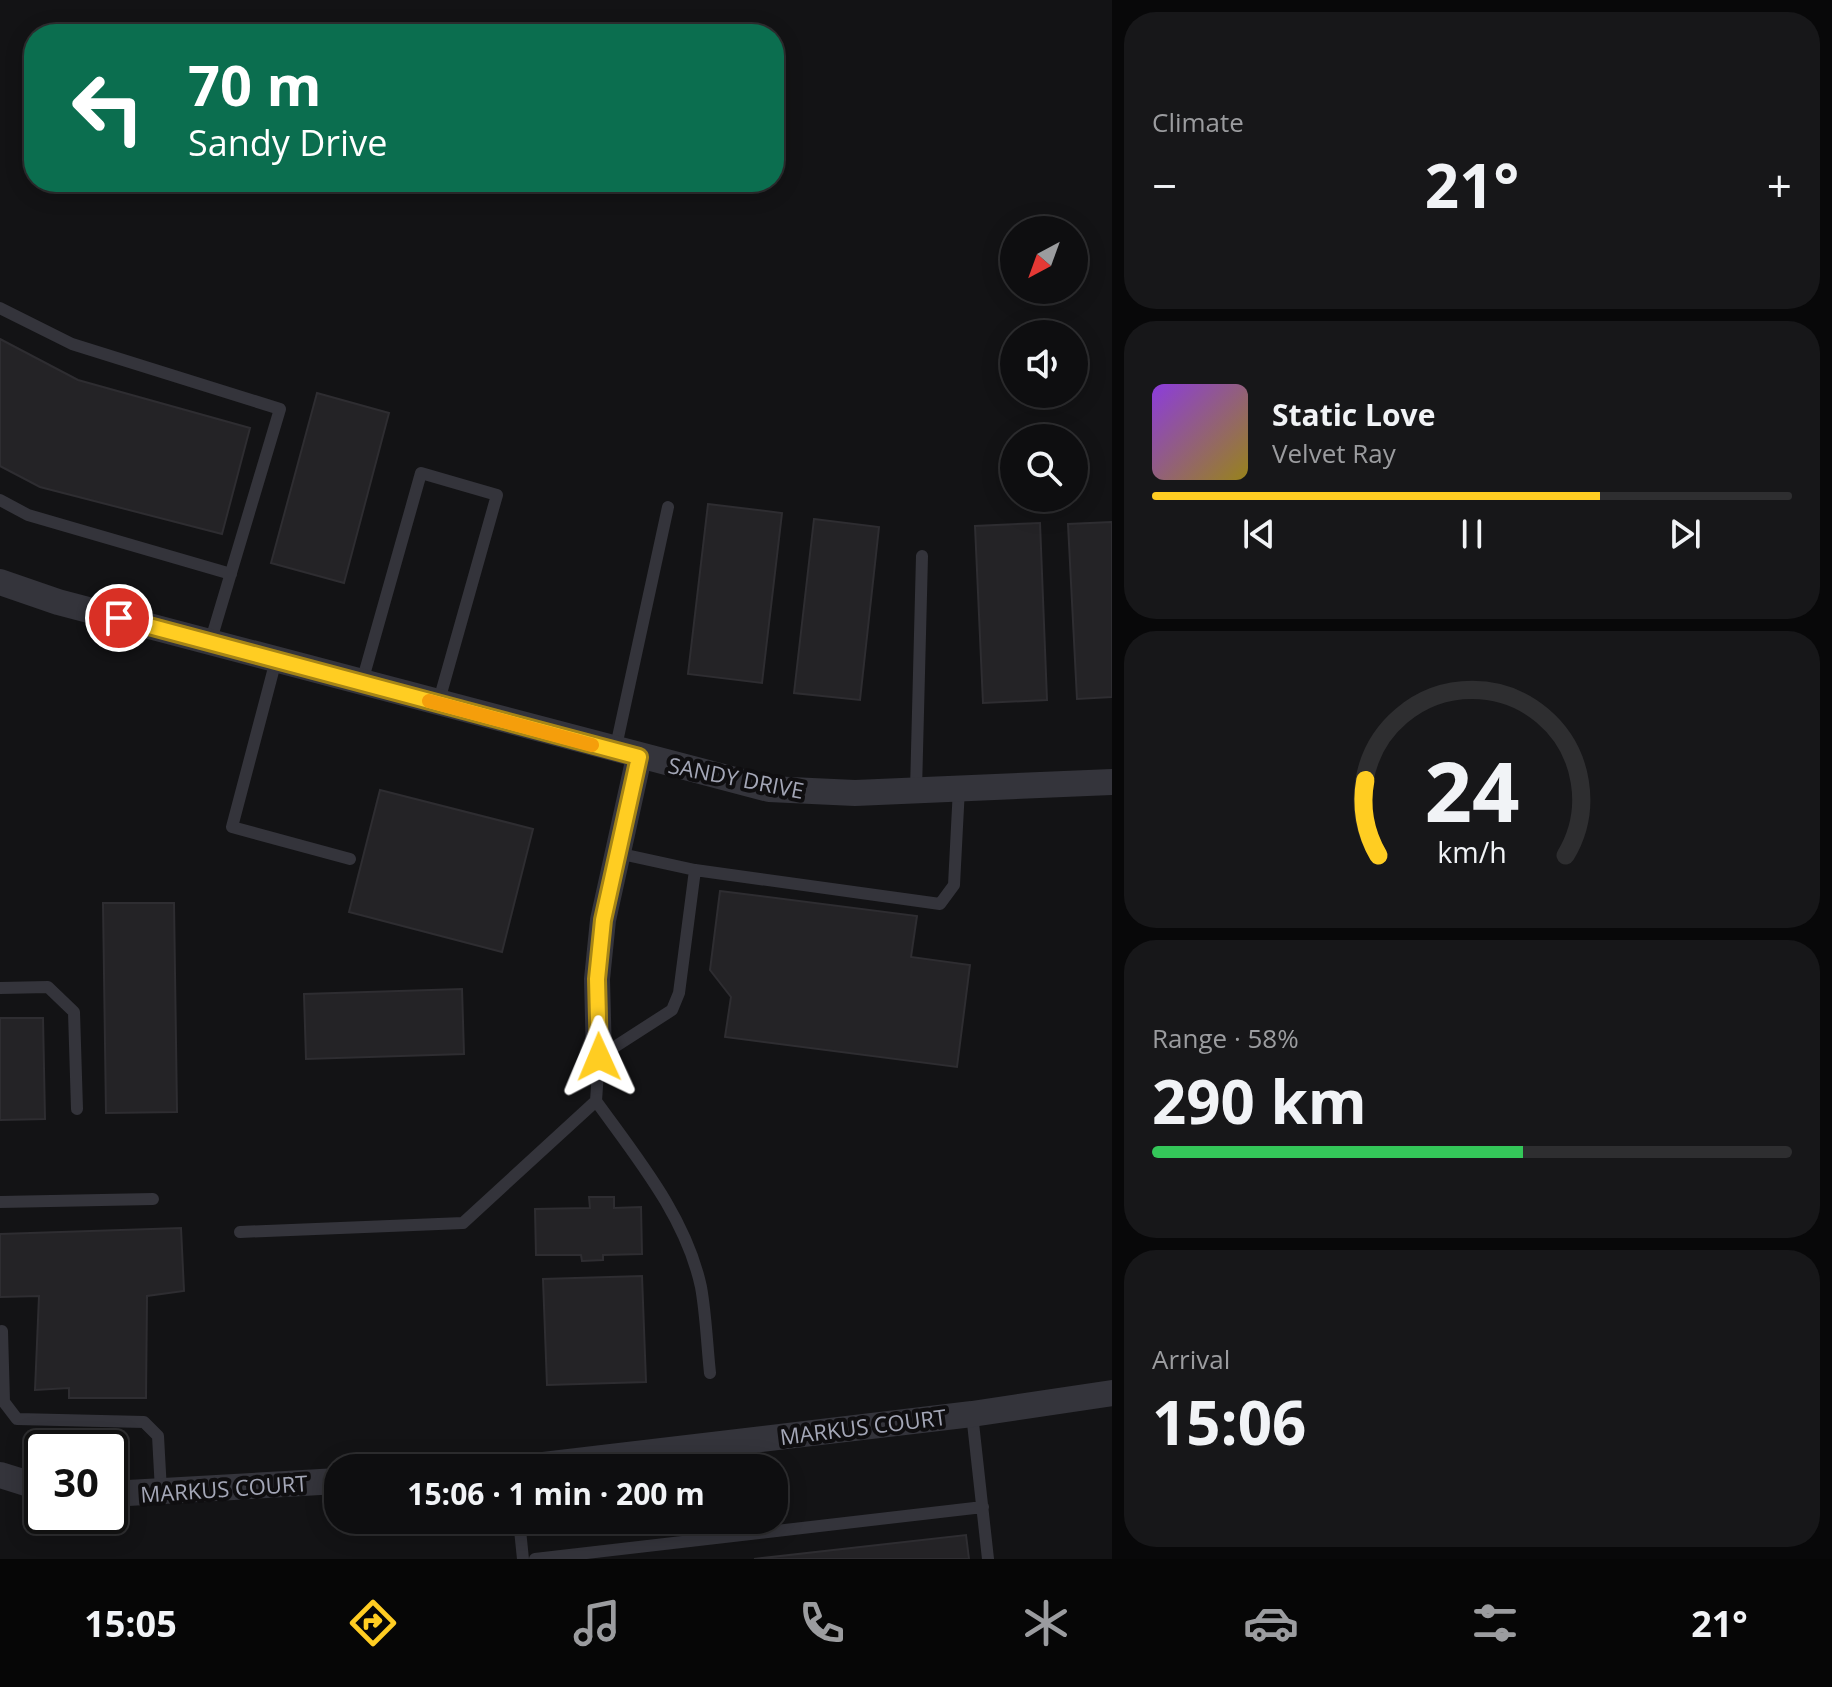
<!DOCTYPE html>
<meta charset="utf-8">
<style>
body{margin:0;font-family:"Open Sans",sans-serif;background:#171719;color:#f1f3f6;height:100vh;display:flex;flex-direction:column;font-size:30px;white-space:nowrap}
*{box-sizing:border-box;margin:0}
p{font-size:26px;color:#9b9c9f}
.icon{flex:none;width:44px;height:44px;fill:none;stroke:currentColor;stroke-width:2;stroke-linecap:round;stroke-linejoin:round}
.map{position:relative;flex:1;overflow:hidden}
.sheet{display:flex;flex-direction:column;gap:12px;padding:12px;background:#080809;width:720px}
.sheet>*{flex:none}
.banner{position:absolute;left:24px;top:24px;width:760px;height:168px;border-radius:32px;box-shadow:0 4px 20px #0003,0 0 0 2px #2e2e30;background:#0b6e4f;color:#fff;overflow:hidden}
.needle{width:52px;rotate:221deg}
.buttons{position:absolute;left:1000px;top:216px;display:grid;gap:16px}
.buttons a{display:grid;place-items:center;width:88px;height:88px;border-radius:50%;background:#0e0e10;box-shadow:0 4px 20px #0003,0 0 0 2px #2e2e30;font-size:40px}
.speed{position:absolute;left:24px;top:1430px;display:flex;gap:16px;font-size:40px;font-weight:700;text-align:center}
.speed>*{display:grid;place-content:center;width:104px;height:104px;border-radius:50%;background:#0e0e10;box-shadow:0 4px 20px #0003,0 0 0 2px #2e2e30;line-height:1}
.speed .limit{border:4px solid #111;border-radius:12px;background:#fff;color:#111}
.pin{position:absolute;display:grid;place-items:center;width:68px;height:68px;color:#fff;margin:-34px;border:4px solid #fff;border-radius:50%;box-shadow:0 2px 8px #0007}
.me{position:absolute;width:88px;margin:-44px;rotate:359deg;stroke-linejoin:round;filter:drop-shadow(0 0 6px #0008)}
.turn{display:flex;align-items:center;gap:28px;height:168px;padding:0 32px;font-size:36px}
.turn .icon{width:104px;height:104px;stroke-width:2.5}
.turn b{display:block;font-size:56px;line-height:68px}
.big{font-size:60px;font-weight:700;line-height:1.1}
.sheet .tile{flex:1;display:flex;flex-direction:column;justify-content:center;gap:12px;min-width:0;padding:0 28px;border-radius:32px;background:#171719}
.sheet .dial{align-items:center;gap:0}
.dial svg{height:208px;overflow:visible;fill:none;stroke:#2e2e30;stroke-width:7;stroke-linecap:round;text-anchor:middle}
.dial text{fill:#f1f3f6;stroke:none}
.song{display:flex;align-items:center;gap:24px}
.cover{width:96px;height:96px;border-radius:12px;background:linear-gradient(135deg,hsl(270 70% 55%),hsl(50 70% 35%))}
.played{height:8px;border-radius:4px;background:linear-gradient(90deg,#ffcd22 70%,#2e2e30 70%)}
.keys{display:flex;justify-content:space-around;direction:ltr}
.heat{display:flex;justify-content:space-between;align-items:center;font-size:44px;direction:ltr}
.charge{height:12px;border-radius:6px;background:linear-gradient(90deg,#34c759 58%,#2e2e30 0)}
.trip{position:absolute;left:324px;top:1454px;width:464px;height:80px;border-radius:32px;background:#0e0e10;box-shadow:0 4px 20px #0003,0 0 0 2px #2e2e30;font-weight:700;line-height:80px;text-align:center}
.dock{display:flex;height:128px;justify-content:space-around;align-items:center;background:#060606;color:#9b9c9f}
.dock .icon{width:56px;height:56px}
.dock .active{color:#ffcd22}
.dock b{font-size:36px;color:#f1f3f6}
main{display:flex;flex:1;min-height:0}
.map>svg:first-child{display:block}
.building{fill:#242326;stroke:#2e2d31;stroke-width:2}
.lines{fill:none;stroke-linecap:round;stroke-linejoin:round}
.lane{stroke:#34343b;stroke-width:12}
.street{stroke:#34343b;stroke-width:26}
.route-casing{stroke:#a68516;stroke-width:20}
.route{stroke:#ffcd22;stroke-width:14}
.slow{stroke:#f59e0b;stroke-width:14}
.labels{text-anchor:middle;stroke-width:8;stroke-linejoin:round;paint-order:stroke}
.street-label{font-size:22px;fill:#a4a7b7;stroke:#0f0e10}
</style>
<main>
<div class="map">
<svg width="1112" height="1559" viewBox="0 0 1112 1559">
<rect width="100%" height="100%" fill="#131315"/>
<!-- building -->
<path class="building" d="M0,339L78,380L250,428L222,534L40,487L0,466Z
M317,393L389,413L344,583L271,563Z
M708,504L782,513L762,683L688,674Z
M814,519L879,527L860,700L794,693Z
M1112,522V697L1077,699L1068,524Z
M1040,523L1047,700L983,703L975,526Z
M380,790L533,829L502,952L349,912Z
M720,891L917,916L911,957L970,965L957,1067L725,1037L731,997L710,970Z
M103,903H174L177,1112L106,1113Z
M462,989L464,1054L306,1059L304,994Z
M0,1018H43L45,1119L0,1120Z
M589,1197H614V1208L641,1207L642,1254L603,1255V1260L582,1261L581,1255H536L535,1209L590,1208Z
M181,1228L184,1291L147,1296L146,1398H69V1388L35,1390L39,1296L0,1297V1234Z
M642,1276L646,1382L547,1385L543,1279Z
M966,1535L969,1559H754Z"/>
<g class="lines">
<!-- lane -->
<path class="lane" d="M0,308L72,344L280,409L210,643
M0,500L28,515L231,574
M276,660L232,827L350,859
M362,682L421,473L497,495L438,704
M615,751L668,507
M916,790L922,556
M617,853L695,870L940,904L954,885L959,788
M0,988L48,987L74,1012L77,1109
M596,1101C637,1158 686,1217 701,1287C706,1315 707,1345 710,1373
M0,1202L153,1199
M240,1232L463,1223L596,1101L599,1057L672,1010L679,993L695,870
M2,1331L4,1402L17,1419L144,1422L158,1436L161,1491
M972,1414L988,1559
M519,1520L523,1559
M535,1559L983,1507"/>
<!-- street -->
<path class="street" d="M0,582L58,602L769,789L855,793L1112,782
M599,1057L597,979L603,920L639,757
M518,1468L972,1414L1112,1393
M0,1475L42,1488
M110,1494L338,1481"/>
</g>
<g class="lines">
<!-- route casing -->
<g class="route-casing">
<path id="route" d="M119,618L639,757L603,920L597,979L599,1057"/>
</g>
<!-- route -->
<use href="#route" class="route"/>
<!-- slow -->
<path class="slow" d="M429,701L592,745"/>
</g>
<g class="labels">
<!-- street labels -->
<g class="street-label">
<text transform="translate(736 778) rotate(11)" y="8">SANDY DRIVE</text>
<text transform="translate(863 1427) rotate(-7)" y="8">MARKUS COURT</text>
<text transform="translate(224 1489) rotate(-4)" y="8">MARKUS COURT</text>
</g>
</g>
</svg>
<div class="buttons">
<a><svg class="needle" viewBox="-14 -14 28 28"><path d="M0-13l5 13h-10z" fill="#e53935"/><path d="M0 13l5-13h-10z" fill="#9b9c9f"/></svg></a>
<a><svg class="icon" aria-label="sound" viewBox="0 0 24 24"><path d="M4 9h4l5-4v14l-5-4H4zM17 9q2 3 0 6"/></svg></a>
<a><svg class="icon" aria-label="search" viewBox="0 0 24 24"><circle cx="10" cy="10" r="6"/><path d="M15 15l6 6"/></svg></a>
</div>
<div class="speed"><div class="limit">30</div></div>
<div class="pin" style="left:119px;top:618px;background:#d93025"><svg class="icon" aria-label="arrive" viewBox="0 0 24 24"><path d="M6 21V4h12l-3 4 3 4H6"/></svg></div>
<svg class="me" style="left:599px;top:1057px" viewBox="-20 -20 40 40"><path d="M0-17L14 15 0 8-14 15z" fill="#ffcd22" stroke="#fff" stroke-width="4"/></svg>
<div class="trip">15:06 · 1 min · 200 m</div>
<div class="banner">
<div class="turn"><svg class="icon" aria-label="left" viewBox="0 0 24 24"><path d="M17 20v-9H6M10 6l-5 5 5 5"/></svg><div><b>70 m</b>Sandy Drive</div></div>
</div>
</div>
<section class="sheet">
<div class="tile"><p>Climate</p>
<div class="heat"><a>−</a><b class="big">21°</b><a>+</a></div>
</div>
<div class="tile">
<div class="song"><i class="cover"></i><div><b>Static Love</b><p>Velvet Ray</p></div></div>
<div class="played"></div>
<div class="keys"><svg class="icon" aria-label="previous" viewBox="0 0 24 24"><path d="M18 5L8 12l10 7zM5 5v14"/></svg><svg class="icon" aria-label="pause" viewBox="0 0 24 24"><path d="M8 5v14M16 5v14"/></svg><svg class="icon" aria-label="next" viewBox="0 0 24 24"><path d="M6 5l10 7-10 7zM19 5v14"/></svg></div>
</div>
<div class="tile dial"><svg viewBox="0 0 100 80">
<path d="M14 69A42 42 0 1 1 86 69"/>
<path d="M14 69A42 42 0 0 1 9 40" stroke="#ffcd22"/>
<text x="50" y="56" font-size="32" font-weight="700">24</text>
<text x="50" y="72" font-size="11">km/h</text>
</svg></div>
<div class="tile"><p>Range · 58%</p><b class="big">290 km</b><div class="charge"></div></div>
<div class="tile"><p>Arrival</p><b class="big">15:06</b></div>
</section>
</main>
<nav class="dock">
<b>15:05</b>
<svg class="icon active" aria-label="directions" viewBox="0 0 24 24"><path d="M12 3l9 9-9 9-9-9zM9 14v-3h6M13 9l2 2-2 2"/></svg>
<svg class="icon" aria-label="music" viewBox="0 0 24 24"><path d="M9 18V5l10-2v13"/><circle cx="6" cy="18" r="3"/><circle cx="16" cy="16" r="3"/></svg>
<svg class="icon" aria-label="phone" viewBox="0 0 24 24"><path d="M5 4h4l2 5-3 2q2 4 5 5l2-3 5 2v4C11 20 4 13 5 4z"/></svg>
<svg class="icon" aria-label="climate" viewBox="0 0 24 24"><path d="M12 3v18M4 7l16 10M4 17L20 7"/></svg>
<svg class="icon" aria-label="car" viewBox="0 0 24 24"><path d="M5 17H2v-5l4-1 3-4h7l3 4 3 1v5h-3M9 17h6M6 11h13"/><circle cx="7" cy="17" r="2"/><circle cx="17" cy="17" r="2"/></svg>
<svg class="icon" aria-label="filters" viewBox="0 0 24 24"><path d="M4 7h16M4 17h16"/><circle cx="9" cy="7" r="2"/><circle cx="15" cy="17" r="2"/></svg>
<b>21°</b>
</nav>
